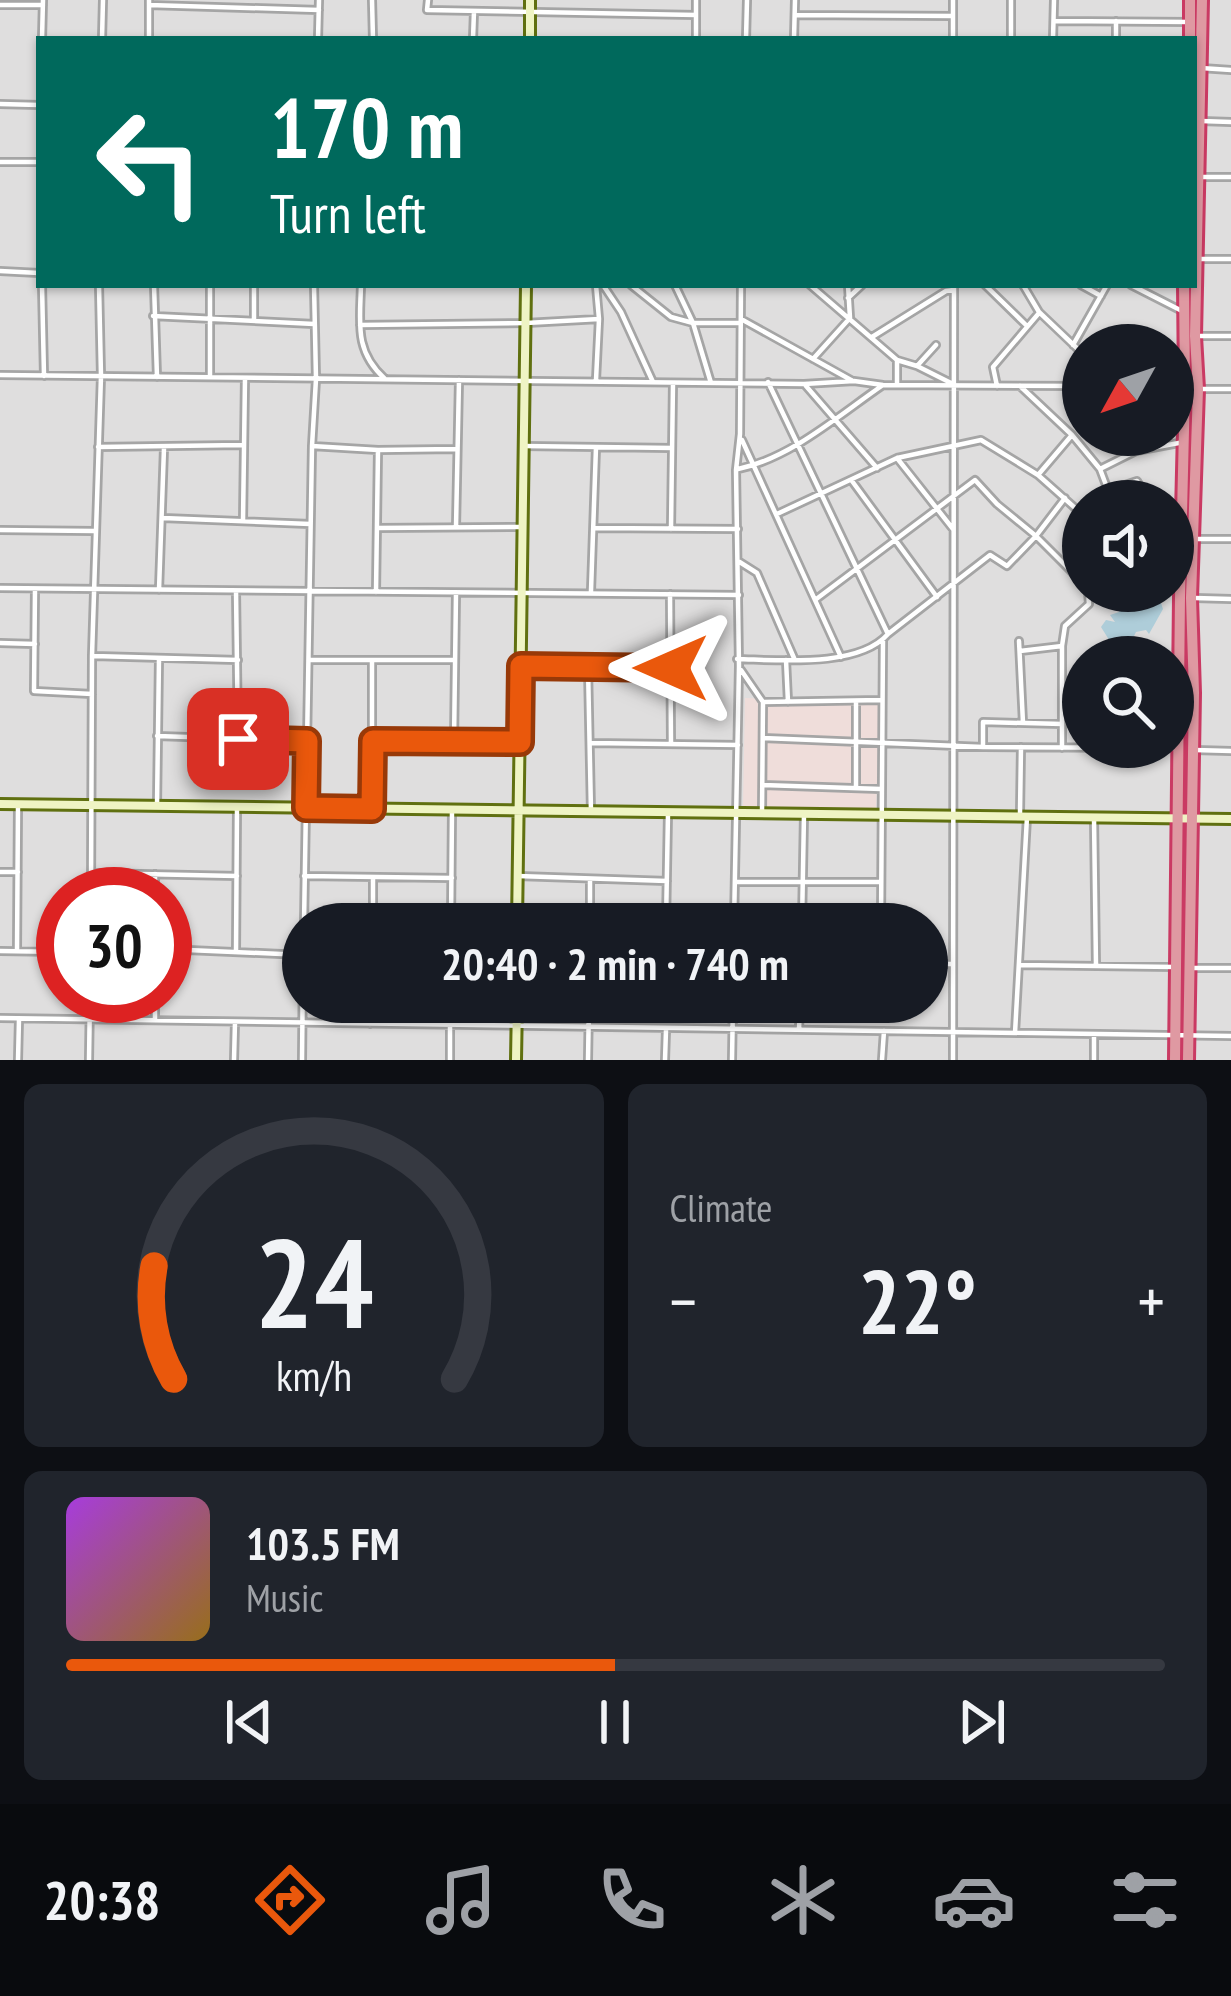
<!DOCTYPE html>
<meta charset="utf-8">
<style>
body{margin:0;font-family:"PT Sans Narrow",sans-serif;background:#20242c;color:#f1f3f6;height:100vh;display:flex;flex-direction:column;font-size:45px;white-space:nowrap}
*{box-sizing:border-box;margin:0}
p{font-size:39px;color:#9ea1a6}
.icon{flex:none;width:66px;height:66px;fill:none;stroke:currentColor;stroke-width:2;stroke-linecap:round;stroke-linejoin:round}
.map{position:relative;height:1060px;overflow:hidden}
.sheet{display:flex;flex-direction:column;gap:24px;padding:24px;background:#0d0f14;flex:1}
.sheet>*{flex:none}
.top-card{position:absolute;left:36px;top:36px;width:1161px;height:252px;border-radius:0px;box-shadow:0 3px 9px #0004;background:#00695c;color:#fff;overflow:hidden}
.needle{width:78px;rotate:230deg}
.controls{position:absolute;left:1062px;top:324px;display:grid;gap:24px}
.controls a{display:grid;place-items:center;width:132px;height:132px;border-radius:50%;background:#171b24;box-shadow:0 3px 9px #0004;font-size:60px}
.speed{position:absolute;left:36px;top:867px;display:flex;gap:24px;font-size:60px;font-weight:700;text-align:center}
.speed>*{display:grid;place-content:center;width:156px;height:156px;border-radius:50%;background:#171b24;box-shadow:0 3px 9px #0004;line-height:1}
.speed .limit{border:18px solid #d22;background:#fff;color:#111}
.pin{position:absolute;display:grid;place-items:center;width:102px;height:102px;color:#fff;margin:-51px;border-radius:24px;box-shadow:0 6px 18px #0006}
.me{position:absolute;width:132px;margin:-66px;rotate:270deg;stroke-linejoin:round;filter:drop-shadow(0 0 9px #0008)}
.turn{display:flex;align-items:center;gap:42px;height:252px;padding:0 36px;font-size:54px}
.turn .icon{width:156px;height:156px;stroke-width:2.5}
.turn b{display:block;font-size:84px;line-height:102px}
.big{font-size:90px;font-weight:600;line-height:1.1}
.sheet .widget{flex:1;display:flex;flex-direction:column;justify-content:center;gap:18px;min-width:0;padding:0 42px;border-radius:18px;background:#20242c}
.sheet .dial{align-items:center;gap:0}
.dial svg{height:312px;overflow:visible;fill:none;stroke:#363941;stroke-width:7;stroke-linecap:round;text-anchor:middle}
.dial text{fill:#f1f3f6;stroke:none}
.song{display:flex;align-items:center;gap:36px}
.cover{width:144px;height:144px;border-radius:18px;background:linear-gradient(135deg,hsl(280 70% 55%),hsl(40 70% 35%))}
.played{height:12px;border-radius:6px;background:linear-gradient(90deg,#ea580c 50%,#363941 50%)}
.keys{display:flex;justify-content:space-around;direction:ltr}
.heat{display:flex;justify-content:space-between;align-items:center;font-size:66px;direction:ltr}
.sheet .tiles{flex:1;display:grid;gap:24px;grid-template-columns:1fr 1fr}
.widget:last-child{grid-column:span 2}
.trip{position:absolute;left:282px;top:903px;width:666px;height:120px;border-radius:60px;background:#171b24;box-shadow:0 3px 9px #0004;font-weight:600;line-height:120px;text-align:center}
.menu{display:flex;height:192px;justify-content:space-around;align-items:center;background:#090b0e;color:#9ea1a6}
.menu .icon{width:84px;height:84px}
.menu .selected{color:#ea580c}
.menu b{font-size:54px;color:#f1f3f6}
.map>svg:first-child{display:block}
.residential{fill:#dfdede;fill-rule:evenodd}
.commercial{fill:#efddda}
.water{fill:#aecdd9}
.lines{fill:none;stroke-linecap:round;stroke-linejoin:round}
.street-casing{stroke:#a5a5a5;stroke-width:10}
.secondary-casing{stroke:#607010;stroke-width:14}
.highway-casing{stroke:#ca3a63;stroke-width:16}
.street{stroke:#fff;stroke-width:4.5}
.secondary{stroke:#eff4c4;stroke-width:8}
.highway{stroke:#df99a2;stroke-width:10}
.route-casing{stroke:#983908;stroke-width:30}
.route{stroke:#ea580c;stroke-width:21}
</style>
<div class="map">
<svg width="1231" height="1060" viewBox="0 0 1231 1060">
<rect width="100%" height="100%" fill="#f1efe9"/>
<!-- residential -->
<path class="residential" d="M0,0H1231V1060H0ZM39,39H1194V285H39ZM1083,345H1173V435H1083ZM1083,501H1173V591H1083ZM1083,657H1173V747H1083ZM63,894H165V996H63ZM303,924H927V1002H303Z"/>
<!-- commercial -->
<path class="commercial" d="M745,698L880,702L876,809L743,807Z"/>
<!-- water -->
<path class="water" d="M1104,591H1157L1163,609L1149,634L1146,630L1136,632L1133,638C1143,643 1152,644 1154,657H1118L1124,656L1125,642L1123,639L1111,643L1101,627L1106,620L1115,622L1110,615L1119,612V606L1116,607L1119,602Z"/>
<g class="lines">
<!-- street casing -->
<g class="street-casing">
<path id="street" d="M372,0L373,39
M428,0L427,10L696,15
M1011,0V39
M0,5H43
M149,5L319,10
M795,15L953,16
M1054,21L1190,22
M1116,21V39
M42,39L43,0
M102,39L103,0
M149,39V0
M318,39L319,0
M473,39L474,11
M696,39V0
M746,39L747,0
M794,39L795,0
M953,39V0
M1053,39L1054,0
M1201,68L1231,70
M0,104L39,105
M1201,121L1231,122
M0,162H39
M1201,177H1231
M1201,259H1231
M0,271L39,273
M42,285L44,376
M154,285L157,377
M361,285C360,323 354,351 385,379
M603,285L621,312L653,382
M631,285L671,317L693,323H740
M675,285L693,323L711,383
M810,285L897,360L917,366L951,383
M985,285L1027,326
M1023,285L1039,312L1083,354
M1081,285L1101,296
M1131,285L1184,312
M848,298L862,285
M153,316L314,324
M741,319L851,380
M254,321V285
M360,325L526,323L599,319
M1195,336H1231
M872,337L946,291L954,290
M1073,345L1107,285
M813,359L850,318L848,285
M897,360V384
M917,366L936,345
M0,375L804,384L854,381L883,385L1083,386
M210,375V285
M596,380L599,319L596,285
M768,382L887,632
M806,386L877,468
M997,386L993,367L1039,313
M1020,386L1072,435L1100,469L1112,501
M1201,389H1231
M742,440L841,657
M312,446L378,450L456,449
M524,446L672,448
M98,447L242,445
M897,458L953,529
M738,469C791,458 839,415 883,385
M1100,469L1136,451L1184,442
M1038,475L1072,435
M852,481L937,597
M1109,497L1125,485L1137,481L1149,501
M777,514L897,458L981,440L1038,475L1083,515
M163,518L310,524
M243,521L245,378
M456,527L459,380
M377,528L521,527
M594,528L738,529
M671,529L673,383
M0,530L94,531
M1198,539H1231
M738,561L757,573L794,658
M0,588L739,595
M35,589L34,691L92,694
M159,590L164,448
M236,591L238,739
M591,591L596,447
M376,592L378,450
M670,594L671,744
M1195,598L1231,599
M815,600L975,480L997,504L1036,536L1083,583
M1019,641L1023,723
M0,643L35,644
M1062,646V748
M1020,651L1062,646L1065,626L1089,604L1088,591
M94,656L238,660
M737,659C779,660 858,668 888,634L990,555L1007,566L1036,536L1065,498
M311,660H455
M786,660L788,702
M521,666L671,668
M588,667L591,812
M741,670L763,702L762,813
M856,701V788
M763,702L882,700
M157,736L307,741
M763,738L983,747L1174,748
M373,741L517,742
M454,742L456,593
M590,743L738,745
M983,745V722L1062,724
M1195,750L1231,751
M763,785L881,789
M372,805V661
M157,806L159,658
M1020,813L1021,747
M1094,818L1096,966
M0,872H18
M92,873L237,876
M155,874V894
M304,876L452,878
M518,876L667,881
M735,882H879
M91,894L92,656L101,376L99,285
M304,924L312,446L316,379L314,285
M373,924V877
M451,924L452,810
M590,924V879
M666,924L668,813
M734,924L739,666L736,470L740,434L741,285
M802,924L804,814
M881,924L883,641
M165,949L303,955
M0,951L63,952
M17,951L18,805
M236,952L237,807
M927,964H951
M1019,965L1175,967
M1191,968H1231
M0,1018L1231,1036
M155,1020V996
M370,1024L371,1002
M450,1025V1060
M799,1030L800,1002
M1015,1033L1027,817
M18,1060L19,1019
M89,1060L90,996
M234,1060L235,1022
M302,1060L303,963
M588,1060L589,1002
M665,1060L666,1030
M732,1060L733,1002
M882,1060L884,1031
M953,1060L954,285
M1094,1060V1034"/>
</g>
<!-- secondary casing -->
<g class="secondary-casing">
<path id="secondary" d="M530,39V0
M0,804L1231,819
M517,924L526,285
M516,1060L517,1002"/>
</g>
<!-- highway casing -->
<g class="highway-casing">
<path id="highway" d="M1190,39V0
M1175,1060L1180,597L1185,388L1184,285
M1188,1060L1194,693L1191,598L1198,389L1195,336L1202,0"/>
</g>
<!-- street -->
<use href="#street" class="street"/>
<!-- secondary -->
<use href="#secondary" class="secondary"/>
<!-- highway -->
<use href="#highway" class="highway"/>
</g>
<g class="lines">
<!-- route casing -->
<g class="route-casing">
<path id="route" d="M238,739L307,741L306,808L372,809L373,741L520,742L521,666L671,668"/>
</g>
<!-- route -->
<use href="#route" class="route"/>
</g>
</svg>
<div class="controls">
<a><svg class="needle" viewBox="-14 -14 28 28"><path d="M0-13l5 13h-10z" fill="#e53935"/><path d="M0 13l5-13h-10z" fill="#9ea1a6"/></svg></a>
<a><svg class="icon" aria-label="sound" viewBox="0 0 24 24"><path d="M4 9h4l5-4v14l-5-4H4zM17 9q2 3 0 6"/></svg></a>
<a><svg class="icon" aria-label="search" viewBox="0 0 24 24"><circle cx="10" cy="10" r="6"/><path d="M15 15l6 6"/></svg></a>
</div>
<div class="speed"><div class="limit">30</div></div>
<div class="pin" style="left:238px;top:739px;background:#d93025"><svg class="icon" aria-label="arrive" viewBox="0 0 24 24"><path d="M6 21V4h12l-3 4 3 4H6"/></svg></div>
<svg class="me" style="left:671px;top:668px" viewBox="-20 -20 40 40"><path d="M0-17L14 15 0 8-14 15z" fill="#ea580c" stroke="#fff" stroke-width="4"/></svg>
<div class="trip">20:40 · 2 min · 740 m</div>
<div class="top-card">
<div class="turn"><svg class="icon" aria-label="left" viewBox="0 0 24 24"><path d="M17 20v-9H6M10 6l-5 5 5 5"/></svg><div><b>170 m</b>Turn left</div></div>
</div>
</div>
<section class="sheet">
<div class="tiles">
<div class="widget dial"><svg viewBox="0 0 100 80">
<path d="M14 69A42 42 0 1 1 86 69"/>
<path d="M14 69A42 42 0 0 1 9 40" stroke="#ea580c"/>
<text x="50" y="56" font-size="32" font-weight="700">24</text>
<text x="50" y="72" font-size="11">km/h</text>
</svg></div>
<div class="widget"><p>Climate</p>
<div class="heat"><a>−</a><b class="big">22°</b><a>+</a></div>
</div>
<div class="widget">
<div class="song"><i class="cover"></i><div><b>103.5 FM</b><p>Music</p></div></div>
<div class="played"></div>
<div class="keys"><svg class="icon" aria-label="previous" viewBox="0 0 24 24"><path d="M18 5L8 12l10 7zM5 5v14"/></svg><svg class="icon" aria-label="pause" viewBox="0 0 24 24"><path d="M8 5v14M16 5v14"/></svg><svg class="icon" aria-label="next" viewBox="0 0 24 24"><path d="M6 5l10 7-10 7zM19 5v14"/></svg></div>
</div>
</div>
</section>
<nav class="menu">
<b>20:38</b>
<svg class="icon selected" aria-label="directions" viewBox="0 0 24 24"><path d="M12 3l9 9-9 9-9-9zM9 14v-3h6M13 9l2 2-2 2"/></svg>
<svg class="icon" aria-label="music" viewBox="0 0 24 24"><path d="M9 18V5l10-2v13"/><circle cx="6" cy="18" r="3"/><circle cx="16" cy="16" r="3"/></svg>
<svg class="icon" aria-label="phone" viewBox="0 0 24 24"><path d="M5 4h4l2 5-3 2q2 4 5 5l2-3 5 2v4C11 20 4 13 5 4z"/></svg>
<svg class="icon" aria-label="climate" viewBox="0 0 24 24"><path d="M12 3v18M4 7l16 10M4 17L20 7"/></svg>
<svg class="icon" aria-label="car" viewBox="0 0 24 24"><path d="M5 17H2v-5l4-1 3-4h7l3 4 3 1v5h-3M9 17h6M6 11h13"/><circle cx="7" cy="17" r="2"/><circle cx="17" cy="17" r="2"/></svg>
<svg class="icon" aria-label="filters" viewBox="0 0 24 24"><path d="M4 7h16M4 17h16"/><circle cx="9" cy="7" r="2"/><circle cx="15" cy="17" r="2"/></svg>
</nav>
